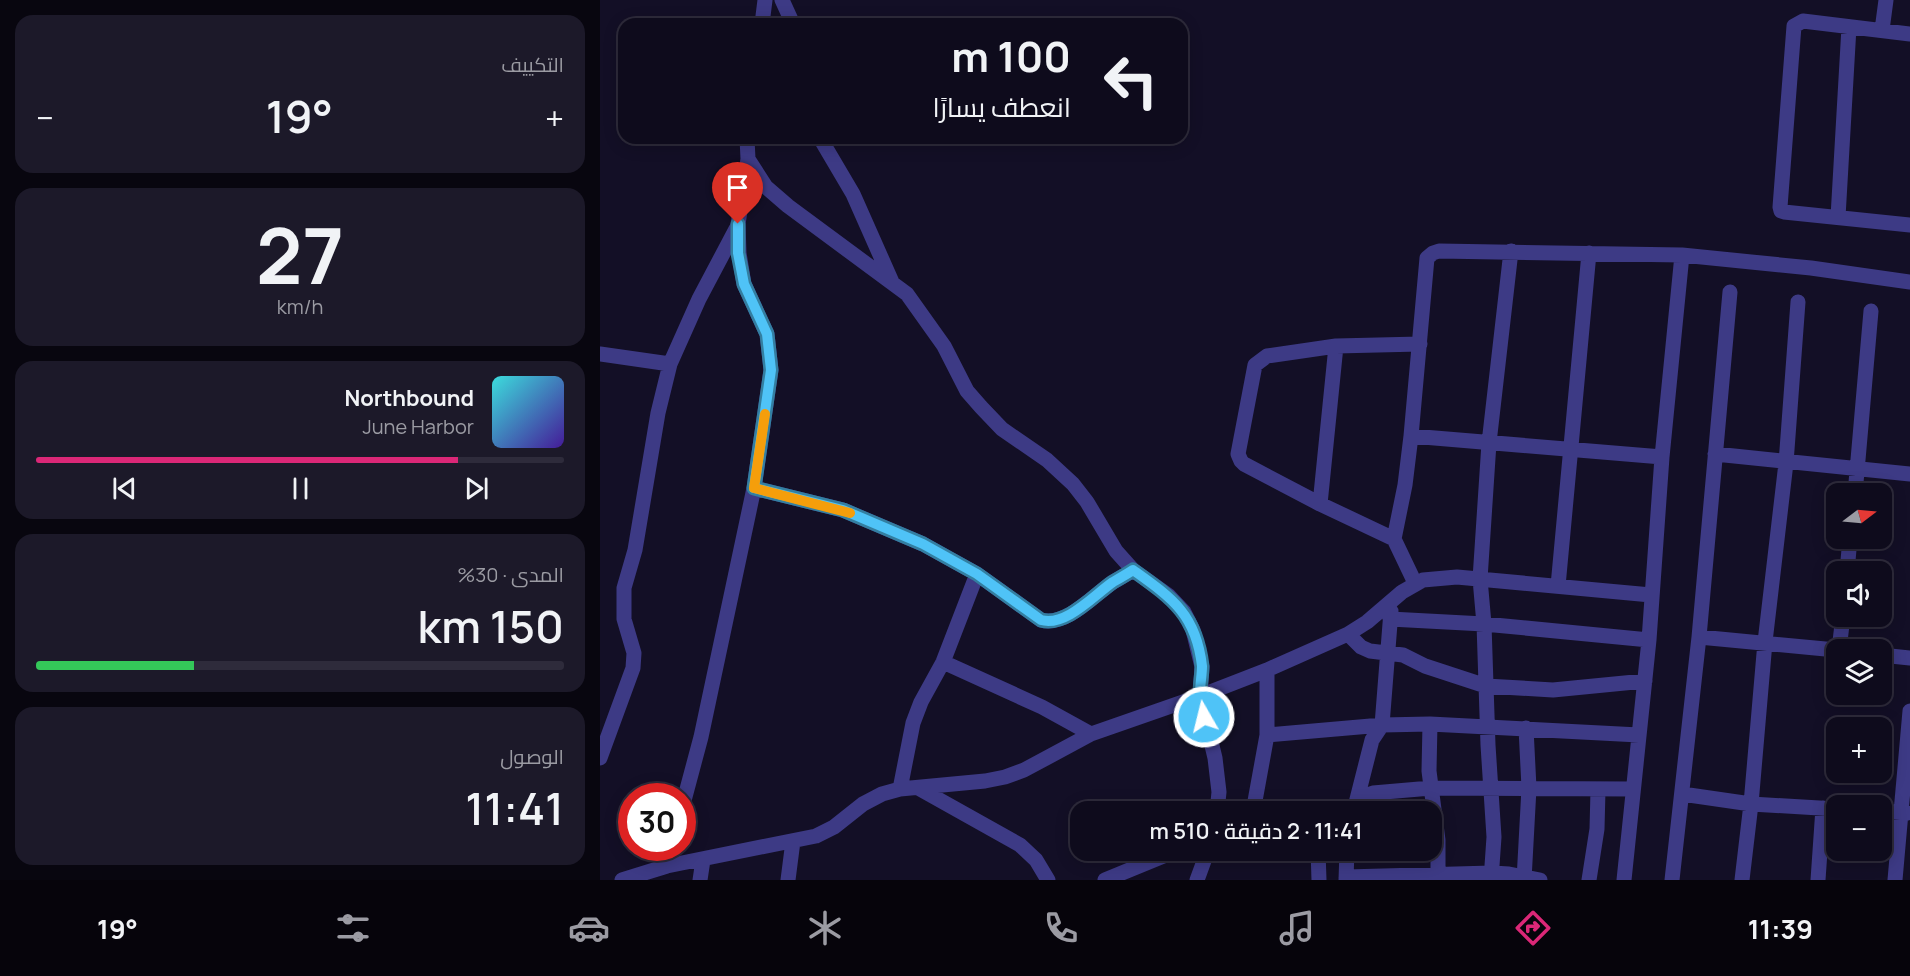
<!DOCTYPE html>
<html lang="ar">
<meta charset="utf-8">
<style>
body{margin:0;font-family:Manrope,Cairo,sans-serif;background:#1c1929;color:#f1f3f6;direction:rtl;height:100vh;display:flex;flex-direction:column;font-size:22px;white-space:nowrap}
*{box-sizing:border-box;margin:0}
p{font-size:20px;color:#9b9ba3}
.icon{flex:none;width:33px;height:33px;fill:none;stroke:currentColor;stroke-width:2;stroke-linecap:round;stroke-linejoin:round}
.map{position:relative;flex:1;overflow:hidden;direction:ltr}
.panel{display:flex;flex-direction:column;gap:15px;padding:15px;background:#08060f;width:600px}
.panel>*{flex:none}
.banner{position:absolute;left:18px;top:18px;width:570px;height:126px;border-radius:18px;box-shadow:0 3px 15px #0003,0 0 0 2px #2e2b3b;direction:rtl;background:#0e0b1c;color:#f1f3f6;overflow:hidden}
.needle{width:39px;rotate:74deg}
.fabs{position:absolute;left:1226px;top:483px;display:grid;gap:12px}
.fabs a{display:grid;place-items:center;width:66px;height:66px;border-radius:12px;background:#0e0b1c;box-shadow:0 3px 15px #0003,0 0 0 2px #2e2b3b;font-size:30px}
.speed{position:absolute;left:18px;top:783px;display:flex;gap:12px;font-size:30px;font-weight:700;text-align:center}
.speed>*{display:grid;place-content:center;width:78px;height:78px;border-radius:50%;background:#0e0b1c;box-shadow:0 3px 15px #0003,0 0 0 2px #2e2b3b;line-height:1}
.speed .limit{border:9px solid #d22;background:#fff;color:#111}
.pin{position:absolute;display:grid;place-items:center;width:51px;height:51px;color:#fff;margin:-62px -26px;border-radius:50% 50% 50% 0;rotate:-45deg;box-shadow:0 0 6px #0007}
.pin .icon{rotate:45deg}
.me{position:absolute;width:66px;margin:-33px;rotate:352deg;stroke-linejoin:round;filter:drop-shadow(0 0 4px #0008)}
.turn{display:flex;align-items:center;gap:21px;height:126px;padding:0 18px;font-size:27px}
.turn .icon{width:78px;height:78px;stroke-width:2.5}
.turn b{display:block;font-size:42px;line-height:51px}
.big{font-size:45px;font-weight:600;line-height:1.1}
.panel .card{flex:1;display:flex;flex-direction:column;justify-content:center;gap:9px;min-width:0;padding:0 21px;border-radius:18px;background:#1c1929}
.panel .dial{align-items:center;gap:0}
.dial b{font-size:78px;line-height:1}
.song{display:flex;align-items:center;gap:18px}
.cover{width:72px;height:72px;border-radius:9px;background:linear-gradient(135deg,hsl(180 70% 55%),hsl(260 70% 35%))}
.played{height:6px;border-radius:3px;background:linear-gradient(90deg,#db2777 80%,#2e2b3b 80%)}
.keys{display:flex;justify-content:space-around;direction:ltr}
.heat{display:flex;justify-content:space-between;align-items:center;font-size:33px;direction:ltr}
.charge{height:9px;border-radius:4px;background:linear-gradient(90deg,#34c759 30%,#2e2b3b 0)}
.trip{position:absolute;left:470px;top:801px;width:372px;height:60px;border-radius:18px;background:#0e0b1c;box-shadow:0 3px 15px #0003,0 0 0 2px #2e2b3b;font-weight:600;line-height:60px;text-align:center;direction:rtl}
.dock{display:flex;height:96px;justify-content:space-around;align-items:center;background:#06040b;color:#9b9ba3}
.dock .icon{width:42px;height:42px}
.dock .selected{color:#db2777}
.dock b{font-size:27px;color:#f1f3f6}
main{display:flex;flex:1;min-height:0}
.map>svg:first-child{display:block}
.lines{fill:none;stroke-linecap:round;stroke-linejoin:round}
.minor{stroke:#3d3a85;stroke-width:15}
.route-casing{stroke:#337fa1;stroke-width:15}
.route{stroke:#4fc3f7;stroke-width:10}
.slow{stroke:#f59e0b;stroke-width:10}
</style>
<main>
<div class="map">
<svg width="1310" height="880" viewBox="0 0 1310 880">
<rect width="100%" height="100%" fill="#130f26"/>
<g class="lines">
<!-- minor -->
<path class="minor" d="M182,0L193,24
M162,24L165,0
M1282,30L1286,0
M1310,34L1203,21L1194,26L1180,207L1181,211L1184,212L1310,225
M220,138L253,194L292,282
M148,159L166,187L188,206L307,294L344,346L367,391L381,407L402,429L447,460L473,484L487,502L516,551L533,570L568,595L584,612L593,630L602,667L600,696L615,758L619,792L617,812
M1238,217L1249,27
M0,354L70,364
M811,436L1062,457
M1115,454L1310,474
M154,488L243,510L323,544L377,574L441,620C466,627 494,595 513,582C520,578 527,574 533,570
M1255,494L1271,311
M720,504L736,346
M794,539L720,504L644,464L641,461L638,454L655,365L667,356L736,346L820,344
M1247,572L1250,538
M815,583L794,539L805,485L811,436L827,258L833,253L839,251L1082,255L1211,268L1310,282
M958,586L989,253
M790,619L884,624L1049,640
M748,634L761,647L770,651L803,655L825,666L886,686L953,690L1045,681
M1099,637L1236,650
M1239,650L1243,616
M1281,655L1310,658
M343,662L442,707L491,734
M830,724L829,771L838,840V880
M667,735L782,725L830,724L1039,735
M0,758L33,668L34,653L24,619V588L35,550L58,413L70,364L99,299L136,229
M300,789L313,723L321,702L343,662L377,574
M320,789L420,845L436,860L448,880
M1082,794L1151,804L1236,809
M756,803L772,740L782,725L791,611
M82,808L101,737L154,488L171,370L167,334L144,284L139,253L138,224L148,159L147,138
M1281,811L1307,813
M653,812L667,735V670
M744,812L764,796L773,793L831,788L1033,789
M718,850L719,880
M67,866L72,848
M746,877L892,873L909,874L940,880
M22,880L67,866L216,836L234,827L263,804L282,794L300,789L385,781L405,777L424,770L491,734L600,696L667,670L748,634L767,622L802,592L823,580L857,577L1051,595
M100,880L103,860
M188,880L193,841
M505,880L578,850
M597,880L608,850
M746,880L747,850
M891,880L894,837L888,745L884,624L880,579L889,443L911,251
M924,880L929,788L926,728
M989,880L997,829L998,790
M1024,880L1049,640L1062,457L1082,255
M1072,880L1099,637L1130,292
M1142,880L1151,804L1165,642L1186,463L1198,302
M1218,880L1223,808
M1295,880L1310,711"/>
</g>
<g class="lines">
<!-- route casing -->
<g class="route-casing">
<path id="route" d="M138,224V253L144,284L167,334L171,370L154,488L243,510L323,544L377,574L441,620C466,627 494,595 513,582C520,578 527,574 533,570C572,598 596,614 602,666C602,675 600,684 600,694C600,701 603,709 604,717"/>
</g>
<!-- route -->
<use href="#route" class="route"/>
<!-- slow -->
<path class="slow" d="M165,414L154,488L250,513"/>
</g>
</svg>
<div class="fabs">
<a><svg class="needle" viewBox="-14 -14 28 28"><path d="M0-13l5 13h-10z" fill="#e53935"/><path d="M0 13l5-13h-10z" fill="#9b9ba3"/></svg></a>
<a><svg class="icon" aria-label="sound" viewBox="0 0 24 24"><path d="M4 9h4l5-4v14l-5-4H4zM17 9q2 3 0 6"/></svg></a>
<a><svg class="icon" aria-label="layers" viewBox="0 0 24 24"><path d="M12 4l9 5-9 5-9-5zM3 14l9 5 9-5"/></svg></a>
<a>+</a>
<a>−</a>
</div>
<div class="speed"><div class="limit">30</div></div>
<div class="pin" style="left:138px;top:224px;background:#d93025"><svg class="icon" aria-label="arrive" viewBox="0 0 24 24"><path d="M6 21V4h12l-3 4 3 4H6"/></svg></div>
<svg class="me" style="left:604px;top:717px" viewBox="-20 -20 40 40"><circle r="17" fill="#4fc3f7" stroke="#fff" stroke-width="3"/><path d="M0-11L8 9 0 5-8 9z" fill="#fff"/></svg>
<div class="trip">11:41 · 2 دقيقة · 510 m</div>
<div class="banner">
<div class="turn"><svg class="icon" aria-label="left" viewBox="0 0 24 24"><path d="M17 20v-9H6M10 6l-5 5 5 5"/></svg><div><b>100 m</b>انعطف يسارًا</div></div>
</div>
</div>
<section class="panel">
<div class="card"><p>التكييف</p>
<div class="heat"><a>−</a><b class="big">19°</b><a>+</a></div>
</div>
<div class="card dial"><b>27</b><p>km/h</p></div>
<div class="card">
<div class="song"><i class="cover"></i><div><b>Northbound</b><p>June Harbor</p></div></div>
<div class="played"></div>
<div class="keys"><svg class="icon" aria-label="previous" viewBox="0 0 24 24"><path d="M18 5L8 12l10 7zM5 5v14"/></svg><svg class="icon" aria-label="pause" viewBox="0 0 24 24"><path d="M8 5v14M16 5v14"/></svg><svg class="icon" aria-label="next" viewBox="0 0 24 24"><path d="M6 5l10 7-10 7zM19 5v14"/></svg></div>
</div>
<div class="card"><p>المدى · 30%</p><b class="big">150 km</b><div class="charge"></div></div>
<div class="card"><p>الوصول</p><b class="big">11:41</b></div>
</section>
</main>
<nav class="dock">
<b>11:39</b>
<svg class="icon selected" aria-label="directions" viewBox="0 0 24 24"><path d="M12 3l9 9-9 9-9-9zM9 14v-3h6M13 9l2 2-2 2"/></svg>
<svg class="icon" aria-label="music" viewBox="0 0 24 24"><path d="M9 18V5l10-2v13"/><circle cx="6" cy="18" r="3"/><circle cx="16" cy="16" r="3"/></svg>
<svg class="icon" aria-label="phone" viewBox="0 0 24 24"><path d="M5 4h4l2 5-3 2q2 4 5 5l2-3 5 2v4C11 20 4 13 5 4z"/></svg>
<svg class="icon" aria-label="climate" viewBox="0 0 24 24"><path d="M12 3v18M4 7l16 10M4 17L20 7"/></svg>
<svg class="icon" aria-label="car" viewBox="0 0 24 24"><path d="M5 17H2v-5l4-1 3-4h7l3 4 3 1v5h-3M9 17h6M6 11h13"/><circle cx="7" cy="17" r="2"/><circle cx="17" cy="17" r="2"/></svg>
<svg class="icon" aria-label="filters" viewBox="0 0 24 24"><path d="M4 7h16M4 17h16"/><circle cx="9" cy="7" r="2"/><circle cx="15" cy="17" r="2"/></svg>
<b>19°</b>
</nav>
